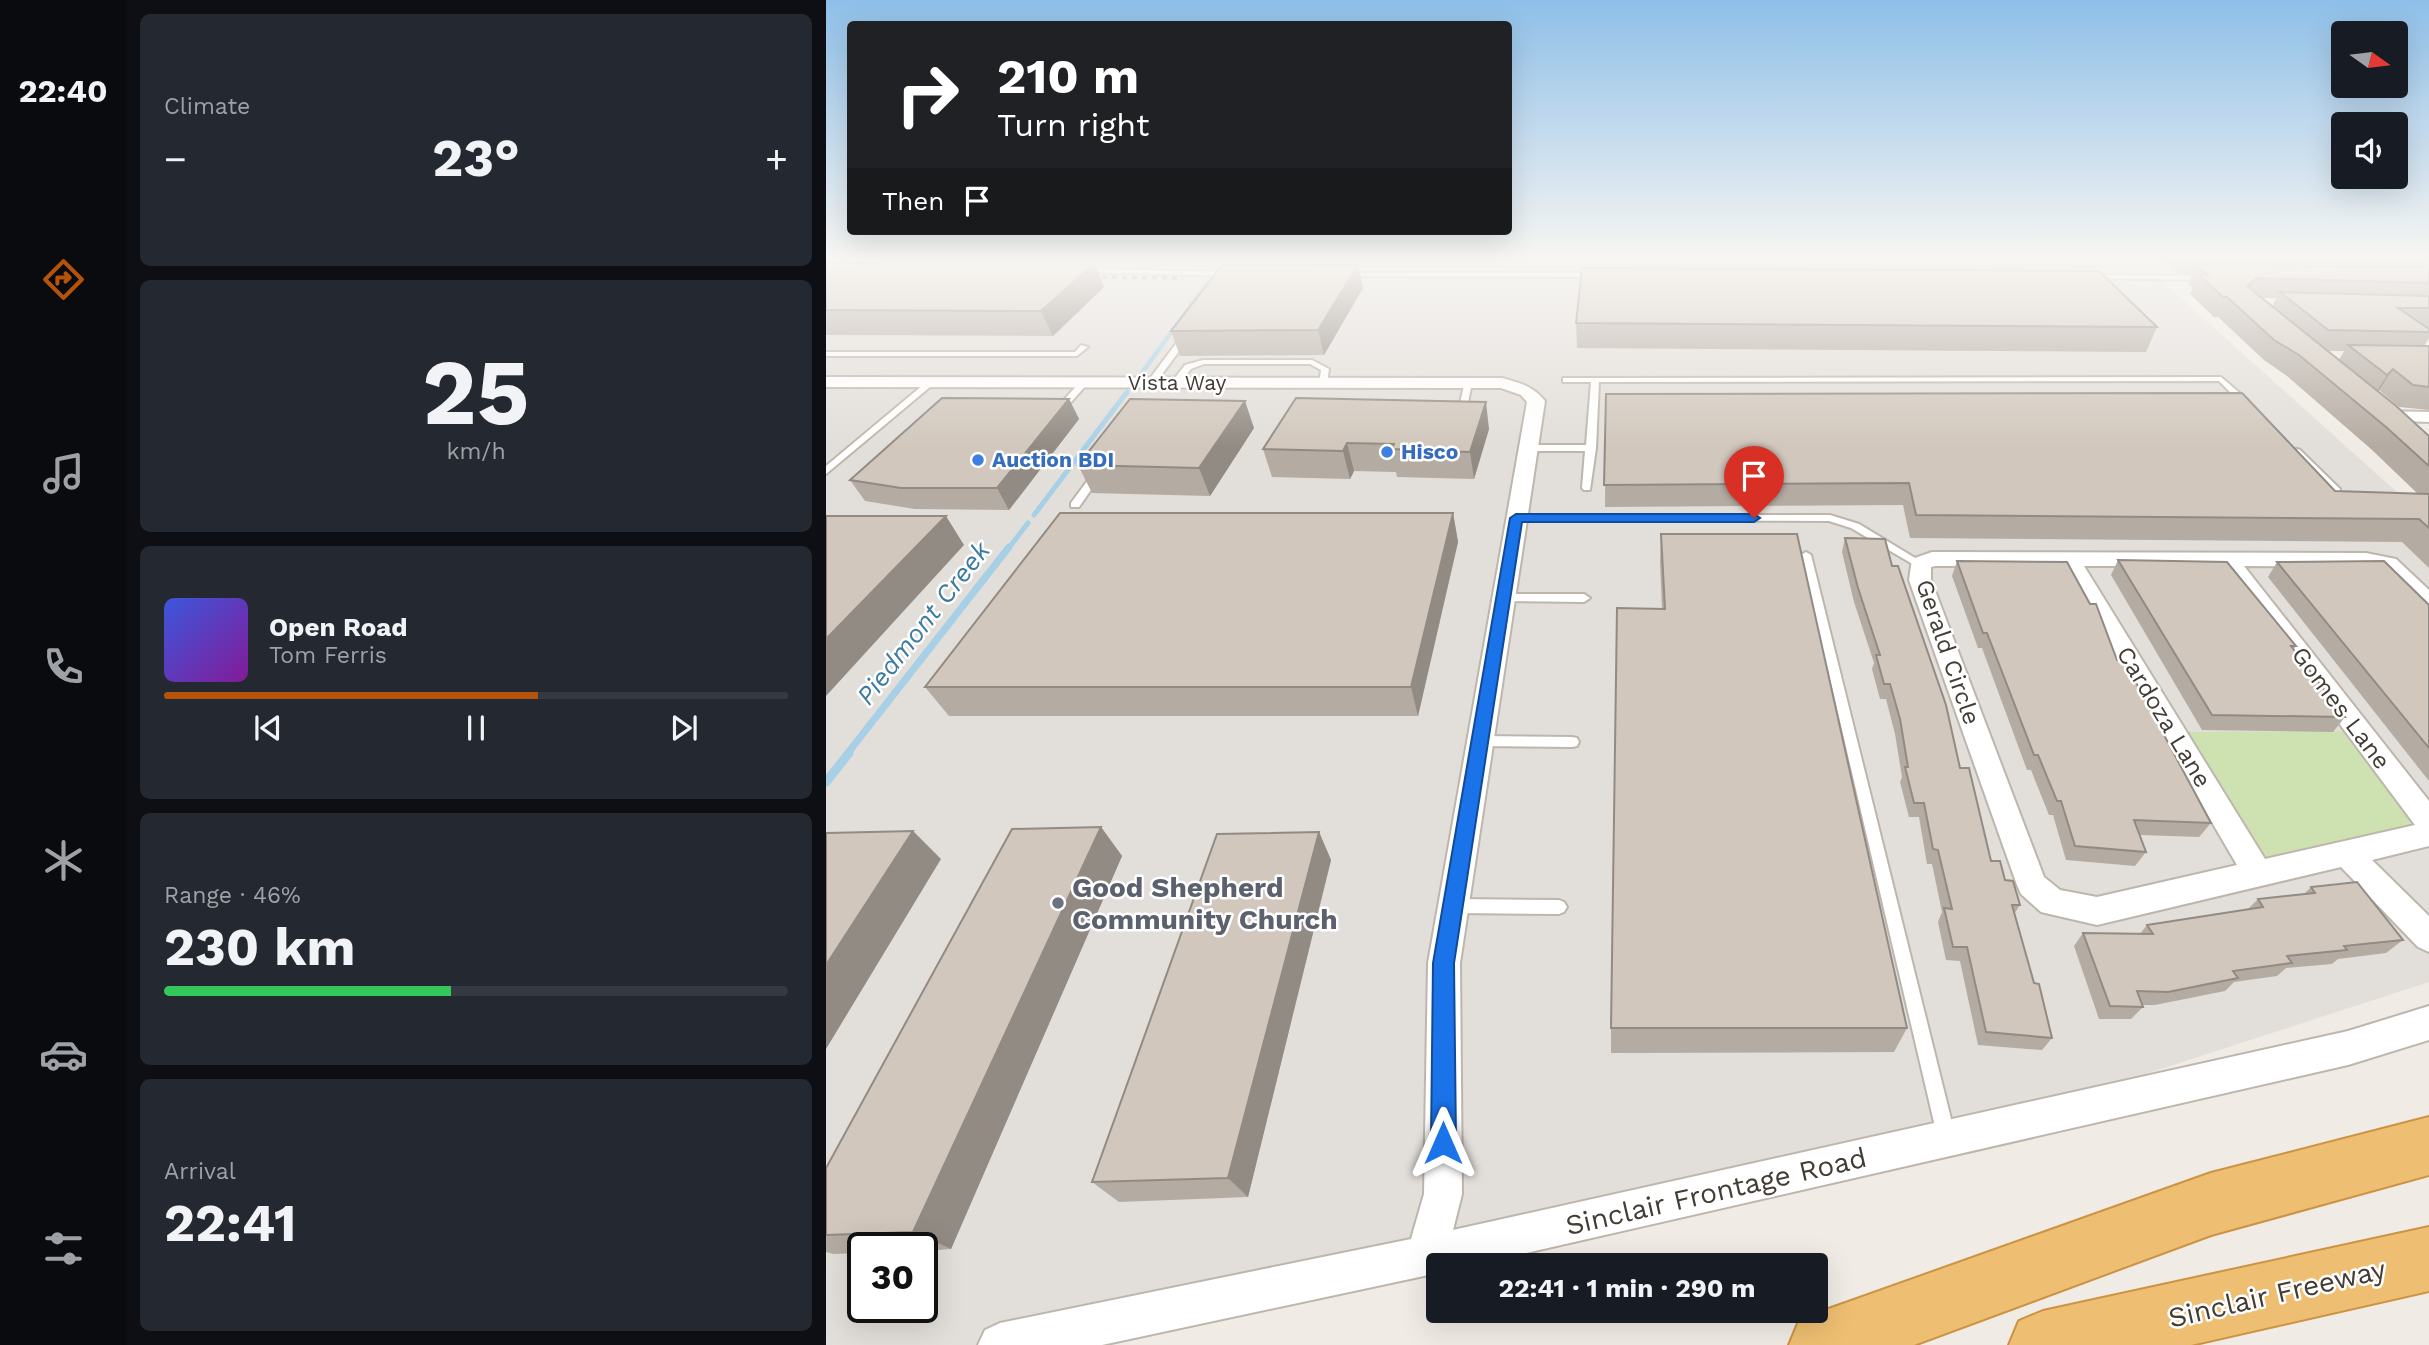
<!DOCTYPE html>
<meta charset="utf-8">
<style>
body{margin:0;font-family:"Work Sans",sans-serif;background:#242831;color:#f1f3f6;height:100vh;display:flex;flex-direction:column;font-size:26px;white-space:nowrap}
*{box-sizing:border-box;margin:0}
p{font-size:23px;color:#9ea1a6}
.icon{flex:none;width:38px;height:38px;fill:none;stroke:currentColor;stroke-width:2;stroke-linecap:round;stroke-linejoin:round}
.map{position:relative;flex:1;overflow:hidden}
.side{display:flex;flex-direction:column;gap:14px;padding:14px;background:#0d0f14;width:700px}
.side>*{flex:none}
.hud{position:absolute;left:21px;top:21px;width:665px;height:214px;border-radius:7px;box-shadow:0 7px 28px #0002;background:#202124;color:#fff;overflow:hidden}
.needle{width:46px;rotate:104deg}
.tools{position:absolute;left:1505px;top:21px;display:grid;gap:14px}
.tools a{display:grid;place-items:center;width:77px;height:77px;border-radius:7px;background:#171b24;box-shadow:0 7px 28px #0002;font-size:35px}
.speed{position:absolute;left:21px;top:1232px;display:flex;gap:14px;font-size:35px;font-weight:700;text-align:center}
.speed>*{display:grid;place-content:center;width:91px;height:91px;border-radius:50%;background:#171b24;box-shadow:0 7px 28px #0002;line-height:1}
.speed .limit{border:4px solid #111;border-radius:10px;background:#fff;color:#111}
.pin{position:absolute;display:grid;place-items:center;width:60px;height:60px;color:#fff;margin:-72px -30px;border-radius:50% 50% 50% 0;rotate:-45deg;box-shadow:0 0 7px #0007}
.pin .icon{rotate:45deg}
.me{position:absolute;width:77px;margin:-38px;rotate:0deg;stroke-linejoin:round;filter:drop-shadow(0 0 5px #0008)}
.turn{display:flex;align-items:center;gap:24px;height:147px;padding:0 35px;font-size:32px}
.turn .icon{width:91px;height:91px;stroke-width:2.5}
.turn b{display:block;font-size:49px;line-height:60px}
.then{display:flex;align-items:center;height:66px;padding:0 35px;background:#0003;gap:14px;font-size:26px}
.big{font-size:52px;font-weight:700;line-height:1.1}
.side .card{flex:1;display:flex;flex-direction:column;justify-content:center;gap:10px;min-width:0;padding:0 24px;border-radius:10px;background:#242831}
.side .dial{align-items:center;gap:0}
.dial b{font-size:91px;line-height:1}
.song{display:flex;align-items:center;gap:21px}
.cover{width:84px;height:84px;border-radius:10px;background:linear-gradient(135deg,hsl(230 70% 55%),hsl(290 70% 35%))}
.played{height:7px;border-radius:4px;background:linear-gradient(90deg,#b45309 60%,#363941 60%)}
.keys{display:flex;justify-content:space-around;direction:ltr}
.heat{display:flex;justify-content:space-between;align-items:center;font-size:38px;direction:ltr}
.charge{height:10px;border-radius:5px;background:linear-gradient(90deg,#34c759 46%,#363941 0)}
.trip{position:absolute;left:600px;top:1253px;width:402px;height:70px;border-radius:7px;background:#171b24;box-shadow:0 7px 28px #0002;font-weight:700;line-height:70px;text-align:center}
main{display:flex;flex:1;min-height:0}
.dock{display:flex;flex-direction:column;width:126px;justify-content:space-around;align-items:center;background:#090b0e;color:#9ea1a6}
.dock .icon{width:49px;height:49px}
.dock .active{color:#b45309}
.dock b{font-size:32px;color:#f1f3f6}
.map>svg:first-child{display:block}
.industrial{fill:#e2deda;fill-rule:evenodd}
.green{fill:#cee1b1}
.water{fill:#a7d0e7}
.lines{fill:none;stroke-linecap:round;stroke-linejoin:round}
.stream-far3{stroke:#a7d0e7;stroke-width:4.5}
.stream-far2{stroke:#a7d0e7;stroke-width:5}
.stream-far1{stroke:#a7d0e7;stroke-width:7}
.stream{stroke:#a7d0e7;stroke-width:9}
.service-casing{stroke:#beb6ac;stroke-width:4}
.minor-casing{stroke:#beb6ac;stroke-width:4}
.motorway-casing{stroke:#cc9344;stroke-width:4}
.service{fill:#fff;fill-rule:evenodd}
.minor{fill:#fff;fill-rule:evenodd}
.motorway{fill:#eebf72;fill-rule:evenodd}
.rail{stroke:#949494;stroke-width:3.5;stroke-dasharray:5 5;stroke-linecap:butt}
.wall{fill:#b4aba2;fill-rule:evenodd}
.shaded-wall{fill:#928b84}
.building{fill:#d1c7bc;stroke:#928b84;stroke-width:2}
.route{fill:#1a73e8;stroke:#114b97;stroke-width:2}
.shop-dot{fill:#3f7fe0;stroke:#fff;stroke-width:2.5}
.worship-dot{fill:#6b7280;stroke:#fff;stroke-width:2.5}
.labels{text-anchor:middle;stroke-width:5;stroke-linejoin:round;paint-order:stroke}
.far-street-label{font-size:21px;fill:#423c35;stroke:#fff}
.far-shop-label{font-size:21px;font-weight:bold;fill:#366cbe;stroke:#fff;text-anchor:start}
.street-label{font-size:24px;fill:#423c35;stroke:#fff}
.water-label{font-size:26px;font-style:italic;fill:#3b7ba2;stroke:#fff}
.near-worship-label{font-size:28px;font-weight:bold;fill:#5b616d;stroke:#fff;text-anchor:start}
.near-street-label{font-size:28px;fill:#423c35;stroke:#fff}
</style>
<main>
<nav class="dock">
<b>22:40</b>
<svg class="icon active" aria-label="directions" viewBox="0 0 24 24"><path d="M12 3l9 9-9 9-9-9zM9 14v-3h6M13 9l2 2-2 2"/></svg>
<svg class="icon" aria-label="music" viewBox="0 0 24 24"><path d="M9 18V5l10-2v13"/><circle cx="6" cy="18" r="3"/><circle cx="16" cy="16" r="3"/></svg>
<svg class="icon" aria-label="phone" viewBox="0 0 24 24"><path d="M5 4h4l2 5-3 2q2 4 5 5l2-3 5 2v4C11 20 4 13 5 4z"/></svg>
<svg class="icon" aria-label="climate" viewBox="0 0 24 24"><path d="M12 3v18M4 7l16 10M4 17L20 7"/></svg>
<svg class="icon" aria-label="car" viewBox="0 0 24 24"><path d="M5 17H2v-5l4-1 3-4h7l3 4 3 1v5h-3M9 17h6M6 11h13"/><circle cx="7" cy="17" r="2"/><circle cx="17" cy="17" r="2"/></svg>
<svg class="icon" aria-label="filters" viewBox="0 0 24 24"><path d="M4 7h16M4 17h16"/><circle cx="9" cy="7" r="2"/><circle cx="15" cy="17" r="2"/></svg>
</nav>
<section class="side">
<div class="card"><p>Climate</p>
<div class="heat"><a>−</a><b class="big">23°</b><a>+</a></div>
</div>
<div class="card dial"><b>25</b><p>km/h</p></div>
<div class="card">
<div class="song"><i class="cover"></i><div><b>Open Road</b><p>Tom Ferris</p></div></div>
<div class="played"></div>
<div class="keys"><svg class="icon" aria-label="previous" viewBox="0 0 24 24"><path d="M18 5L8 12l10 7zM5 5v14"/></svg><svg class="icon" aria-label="pause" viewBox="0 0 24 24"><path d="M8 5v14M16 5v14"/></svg><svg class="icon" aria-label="next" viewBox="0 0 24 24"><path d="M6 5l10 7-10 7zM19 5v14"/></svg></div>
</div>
<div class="card"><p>Range · 46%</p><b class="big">230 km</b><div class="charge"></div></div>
<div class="card"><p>Arrival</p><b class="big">22:41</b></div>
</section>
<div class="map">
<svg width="1603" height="1345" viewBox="0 0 1603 1345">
<rect width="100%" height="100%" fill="#f0ece5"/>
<!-- industrial -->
<path class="industrial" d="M0,258H1603V268L1326,272L1603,521V982L916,1205L150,1345H0ZM37,1248H96V1307H37Z"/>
<!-- green -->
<path class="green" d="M1533,731L1603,822L1432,874L1347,732Z"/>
<!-- water -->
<path class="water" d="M0,258L1464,260L1603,262V269H694L0,265Z"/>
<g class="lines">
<!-- stream-far3 -->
<path class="stream-far3" d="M315,374L382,282"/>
<!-- stream-far2 -->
<path class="stream-far2" d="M208,515L301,392
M182,549L202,523"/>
<!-- stream-far1 -->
<path class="stream-far1" d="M21,754L183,547"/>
<!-- stream -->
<path class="stream" d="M0,782L23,753"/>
<!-- service casing -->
<g class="service-casing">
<path id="service" d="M256,269L406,272L409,274L406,276L254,272V270Z
M518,273H770L773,275L770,277L516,276L515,275Z
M1264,275L1379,276L1382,278L1379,280L1262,278V276Z
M358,333L365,335L328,385H322V381Z
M255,345L262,347L251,356H0V352H249Z
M377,360H486L503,369L501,383L497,385L493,383L495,370L484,364H378L365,369L352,385H346L345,383L359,365Z
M1395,377L1423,401V405H1417L1393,381L773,382L770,448L764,490H758L756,488L759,451H702L697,448L702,445H760L765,382H737V378H740Z
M103,380L110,382L0,474V466Z
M255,381L262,383L239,409H233V405Z
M639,381L646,383L640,412L636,415L632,412Z
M1471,449L1474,450L1514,489V493H1508L1468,454V450Z
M271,471L276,474L253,507H245V503L268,472Z
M690,515H1004L1033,524L1099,564L1098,566H1090L1025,528L1003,521L686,520L685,518Z
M980,552L985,555L1129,1135L1127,1142L1120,1144L1113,1142L1111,1135L975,555Z
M678,594H758L764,598L758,602L674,601L672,598Z
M653,736L746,737L751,738L753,742L751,746L746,747L653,746L648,745L646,741L648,737Z
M628,899L733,900L738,902L741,907L738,912L733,914L628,913L623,911L620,906L623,901Z"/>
</g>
<!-- minor casing -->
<g class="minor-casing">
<path id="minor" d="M0,377L676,378C694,383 707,386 719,401L634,963L636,1194L627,1230L1522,1031L1603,1006V1040L1522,1065L648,1265H612V1273L276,1345H152L159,1330L174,1323L585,1239L598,1194L602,963L701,402L695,395L675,388L0,387Z
M1557,411L1603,412V422L1551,420L1548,416L1551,412Z
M1106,552L1540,553L1570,559L1603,590V609L1595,607L1555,569L1540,567L1418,566L1603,801V846L1546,860L1603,916V952L1592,947L1515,867L1271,925L1215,912L1195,894L1191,885L1083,580L1086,559ZM1109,566H1236L1411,865L1271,897L1234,890L1218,877L1105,580V567ZM1258,566H1396L1589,825L1439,859Z"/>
</g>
<!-- motorway casing -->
<g class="motorway-casing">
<path id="motorway" d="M1603,1117V1175L1385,1235L1088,1345H963L973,1321L997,1311L1385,1173Z
M1603,1227V1291L1365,1345H1183L1193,1321L1217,1311Z"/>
</g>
<!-- service -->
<use href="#service" class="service"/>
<!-- minor -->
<use href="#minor" class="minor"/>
<!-- motorway -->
<use href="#motorway" class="motorway"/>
<!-- rail -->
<path class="rail" d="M256,277L357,278"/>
</g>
<!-- wall -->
<path class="wall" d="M1333,258H1603V327H1600L1603,329V338L1598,346H1603V410L1573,407L1553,390L1552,391L1603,436V568L1576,542L1084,538L1077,505L779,507L780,394L1509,491L1592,494L1545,449L1461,376L1438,360L1392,317H1388L1364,294L1367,288L1362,284L1366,275L1352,274ZM1436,298H1451L1446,306ZM1501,351H1518L1513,360Z
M0,263H269L278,287L227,336L0,335Z
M532,265L537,288L498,355L354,356L345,331Z
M750,323L1331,327L1320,352L751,348Z
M243,399L253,419L183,510L89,509L39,501L24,480Z
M428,428L384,496L266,493L252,465Z
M663,429L648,479L571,477L570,472L528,471L524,479L446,477L437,449Z
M627,513L632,542L592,716H123L99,687Z
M835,534L1081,1028L1068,1052L785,1053V1028L836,609L834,562Z
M1019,538L1066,566L1165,861L1194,905L1188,914L1208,983L1226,1038L1216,1050L1152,1045L1134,961L1120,960L1112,922L1116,912L1106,864H1101L1093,817H1083L1074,782L1076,777L1069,734L1060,699H1054L1046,669L1048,663L1028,602L1016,552Z
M1292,560L1470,646L1467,650L1519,717L1507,732L1376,730L1285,575Z
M1131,561L1291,660L1385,823L1373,837L1314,835L1320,852L1309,866L1240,860L1227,815H1223L1205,770H1201L1156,648H1152L1126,576Z
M1451,562L1603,605V781L1442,577Z
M275,827L296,856L125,1249L96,1251V1248H37V1253L7,1254L0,1252V1168Z
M493,832L505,860L422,1197L293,1202L266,1182Z
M1485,887L1577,940L1560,953L1512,959L1506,964L1460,968L1451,976L1408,982L1399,991L1329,1005H1316L1317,1007L1305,1019H1273L1248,946L1257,933L1314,934L1321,925L1422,909L1432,899L1478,894Z"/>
<!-- shaded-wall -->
<path class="shaded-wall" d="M269,263L278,287L227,336L215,311Z
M532,265L537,288L498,355L492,330Z
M1430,278L1421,297V286Z
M1567,369L1553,390L1547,397L1561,375Z
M243,399L253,419L183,510L171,488Z
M419,401L428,428L384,496L373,468Z
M660,402L663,429L648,479L644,452Z
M521,443L528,471L524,479L517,451Z
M627,513L632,542L592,716L585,687Z
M120,516L138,545L0,696V639Z
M275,827L296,856L125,1249L87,1232Z
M87,831L115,859L0,1049V965Z
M493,832L505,860L422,1197L402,1178Z"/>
<!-- building -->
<path class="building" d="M0,263H269L215,311L0,310Z
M397,264L532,265L492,330L345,331Z
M1370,265L1603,267V283L1430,278L1421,286L1569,405L1603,436V466L1560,427L1473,355L1448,340L1401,297H1397L1373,275H1382Z
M756,268L1273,271L1331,327L750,323Z
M1454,292L1603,296V308H1572L1603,329V332L1502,330Z
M1522,345L1603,346V387L1587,385L1567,369L1561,375Z
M1416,393L1509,491L1603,494V528L1593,519L1090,515L1083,483L778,485L780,394Z
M116,398L243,399L171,488H75L24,480Z
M470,398L660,402L644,452L566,449L568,444L521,443L517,451L437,449Z
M304,399L419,401L373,468L252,465Z
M234,513H627L585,687H99Z
M0,516H120L0,639Z
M835,534H971L1081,1028H785L791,608L839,609Z
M1019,538L1059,539L1066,566H1072L1120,705L1134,768H1143L1165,861H1174L1179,880L1187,881L1194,905H1186L1208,983L1213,984L1226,1038L1160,1032L1141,947H1127L1118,908L1126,909L1112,850L1107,849L1098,803H1088L1079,767H1082L1074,719L1064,684H1058L1050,655H1054L1032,588Z
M1292,560L1401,562L1470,646H1465L1519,717L1386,715Z
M1131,561L1241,562L1264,604H1270L1291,660H1298L1385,823L1308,820L1320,852L1249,846L1235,801H1231L1212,755H1208L1161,633H1157Z
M1558,561L1603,605V748L1451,562Z
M275,827L87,1232L0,1235V1168L186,829Z
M87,831L0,965V833Z
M493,832L402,1178L266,1182L391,834Z
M1531,882L1577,940L1518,946L1521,950L1461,956L1466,963L1407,971L1412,978L1342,992L1311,991L1317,1007L1284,1006L1257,933L1327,934L1321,925L1437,907L1432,899L1489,893L1485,887Z"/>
<!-- sky -->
<linearGradient id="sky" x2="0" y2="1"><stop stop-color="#8ebfe8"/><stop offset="0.58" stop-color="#f8f6f3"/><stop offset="1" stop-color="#f8f6f3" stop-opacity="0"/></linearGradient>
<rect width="1603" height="447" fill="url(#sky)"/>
<!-- route -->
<path class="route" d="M690,514H928L934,518L928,522H696L628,963L630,1143L626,1151L617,1155L609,1151L605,1143L607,963L684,518Z"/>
<!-- markers -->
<g class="shop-dot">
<circle cx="561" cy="452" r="7"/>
<circle cx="152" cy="460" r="7"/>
</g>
<circle class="worship-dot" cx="232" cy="903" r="7"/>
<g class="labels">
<!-- far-street labels -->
<g class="far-street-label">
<text x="351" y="390">Vista Way</text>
</g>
<!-- far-shop labels -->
<g class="far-shop-label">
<text x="575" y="459">Hisco</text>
<text x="166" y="467">Auction BDI</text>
</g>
<!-- street labels -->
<g class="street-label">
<text transform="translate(1122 652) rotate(71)" y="8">Gerald Circle</text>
<text transform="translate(1515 708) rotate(53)" y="8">Gomes Lane</text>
<text transform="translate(1338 717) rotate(59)" y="8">Cardoza Lane</text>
</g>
<!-- water labels -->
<g class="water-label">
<text transform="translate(97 623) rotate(-52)" y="9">Piedmont Creek</text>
</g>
<!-- near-worship labels -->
<g class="near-worship-label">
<text x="246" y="897">Good Shepherd<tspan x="246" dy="32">Community Church</tspan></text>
</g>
<!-- near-street labels -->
<g class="near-street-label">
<text transform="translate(890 1191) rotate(-13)" y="10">Sinclair Frontage Road</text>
<text transform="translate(1451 1293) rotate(-13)" y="10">Sinclair Freeway</text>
</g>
</g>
</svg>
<div class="tools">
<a><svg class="needle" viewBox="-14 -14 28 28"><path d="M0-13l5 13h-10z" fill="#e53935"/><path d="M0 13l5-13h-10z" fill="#9ea1a6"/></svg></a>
<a><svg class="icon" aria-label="sound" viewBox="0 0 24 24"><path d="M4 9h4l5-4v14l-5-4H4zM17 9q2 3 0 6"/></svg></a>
</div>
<div class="speed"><div class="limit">30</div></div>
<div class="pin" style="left:928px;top:518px;background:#d93025"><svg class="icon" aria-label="arrive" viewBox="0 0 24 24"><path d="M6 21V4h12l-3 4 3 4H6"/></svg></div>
<svg class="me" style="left:617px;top:1143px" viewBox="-20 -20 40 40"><path d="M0-17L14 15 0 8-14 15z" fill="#1a73e8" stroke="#fff" stroke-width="4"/></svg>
<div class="trip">22:41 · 1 min · 290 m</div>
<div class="hud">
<div class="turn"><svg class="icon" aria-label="right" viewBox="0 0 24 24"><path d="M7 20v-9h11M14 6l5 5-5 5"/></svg><div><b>210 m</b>Turn right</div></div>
<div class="then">Then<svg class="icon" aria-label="arrive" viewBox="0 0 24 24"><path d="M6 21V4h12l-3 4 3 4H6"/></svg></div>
</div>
</div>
</main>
